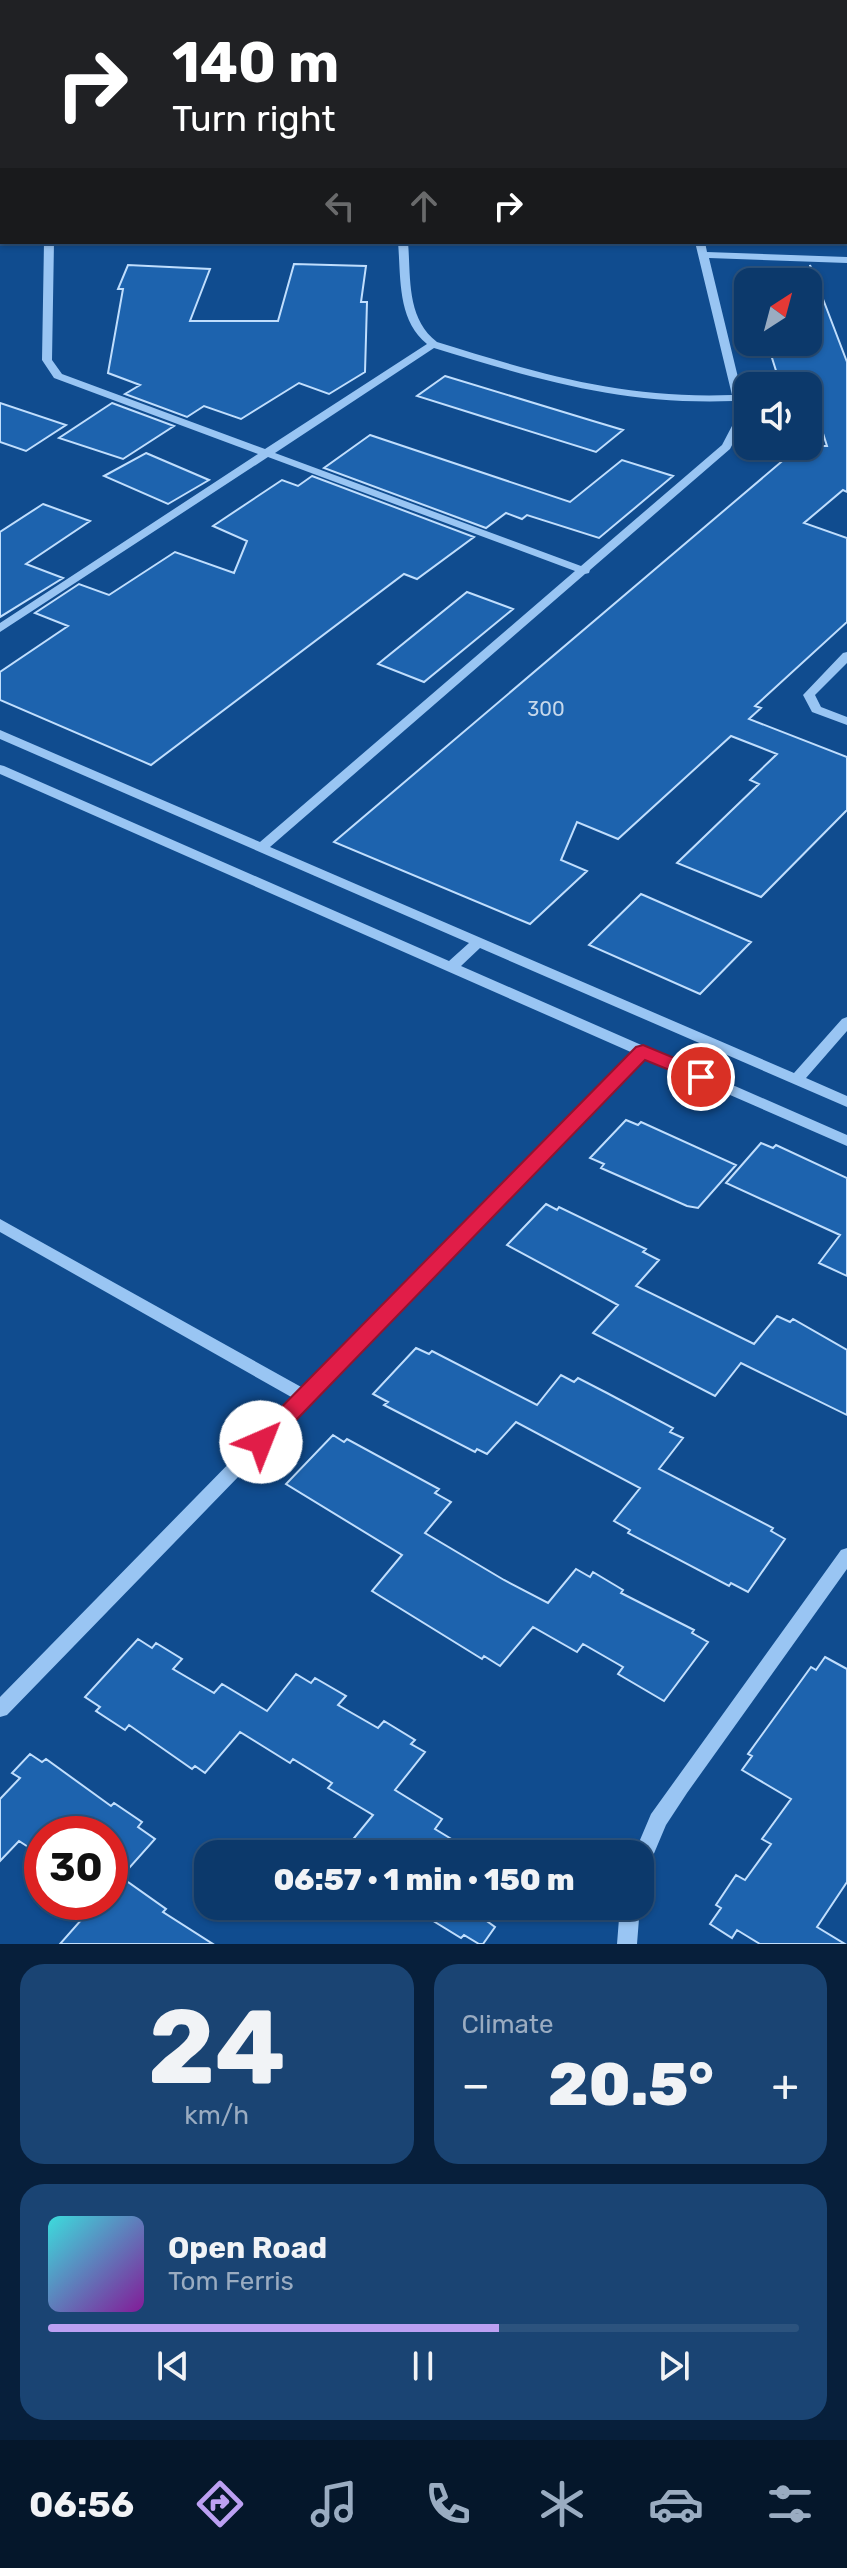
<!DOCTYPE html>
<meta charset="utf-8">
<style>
body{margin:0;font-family:Rubik,sans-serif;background:#1a4473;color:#f1f3f6;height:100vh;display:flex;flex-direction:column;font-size:30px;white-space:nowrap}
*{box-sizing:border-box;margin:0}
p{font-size:26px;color:#9aacc1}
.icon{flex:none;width:44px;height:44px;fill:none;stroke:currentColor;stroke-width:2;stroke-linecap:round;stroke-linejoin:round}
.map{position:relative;height:1944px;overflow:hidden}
.sheet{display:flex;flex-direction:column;gap:20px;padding:20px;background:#071f3b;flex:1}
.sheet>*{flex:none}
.guide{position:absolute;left:0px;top:0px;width:848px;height:244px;box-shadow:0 2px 6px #0004,0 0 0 2px #2c537e;background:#202124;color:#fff;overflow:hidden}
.needle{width:52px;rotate:36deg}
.tools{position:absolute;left:734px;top:268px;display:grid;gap:16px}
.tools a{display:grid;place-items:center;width:88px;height:88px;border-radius:16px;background:#0c396b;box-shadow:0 2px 6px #0004,0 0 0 2px #2c537e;font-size:40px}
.speed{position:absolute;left:24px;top:1816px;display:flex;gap:16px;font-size:40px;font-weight:700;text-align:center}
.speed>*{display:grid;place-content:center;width:104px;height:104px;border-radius:50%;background:#0c396b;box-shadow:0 2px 6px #0004,0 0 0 2px #2c537e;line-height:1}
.speed .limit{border:12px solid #d22;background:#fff;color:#111}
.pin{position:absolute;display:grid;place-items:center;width:68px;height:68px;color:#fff;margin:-34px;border:4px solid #fff;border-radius:50%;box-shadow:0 2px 8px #0007}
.me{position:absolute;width:88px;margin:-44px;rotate:44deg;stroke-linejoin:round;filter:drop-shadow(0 0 6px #0008)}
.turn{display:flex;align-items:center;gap:28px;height:168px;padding:0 40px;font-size:36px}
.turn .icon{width:104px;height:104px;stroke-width:2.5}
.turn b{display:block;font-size:56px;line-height:68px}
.lanes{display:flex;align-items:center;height:76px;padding:0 40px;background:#0003;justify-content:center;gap:40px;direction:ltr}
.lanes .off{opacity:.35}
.big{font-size:60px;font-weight:800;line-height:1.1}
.sheet .widget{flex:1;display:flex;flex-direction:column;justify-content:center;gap:12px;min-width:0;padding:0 28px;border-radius:24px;background:#1a4473}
.sheet .dial{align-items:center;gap:0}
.dial b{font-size:104px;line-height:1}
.song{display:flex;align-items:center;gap:24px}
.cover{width:96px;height:96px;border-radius:12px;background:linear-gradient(135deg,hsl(180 70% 55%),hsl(290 70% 35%))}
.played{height:8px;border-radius:4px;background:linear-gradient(90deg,#bca0f2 60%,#2c537e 60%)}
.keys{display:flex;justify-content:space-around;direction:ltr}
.heat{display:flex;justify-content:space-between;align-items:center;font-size:44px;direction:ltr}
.sheet .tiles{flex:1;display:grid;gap:20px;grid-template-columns:1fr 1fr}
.widget:last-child{grid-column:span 2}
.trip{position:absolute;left:194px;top:1840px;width:460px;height:80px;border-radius:24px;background:#0c396b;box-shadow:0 2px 6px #0004,0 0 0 2px #2c537e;font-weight:800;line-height:80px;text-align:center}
.menu{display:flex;height:128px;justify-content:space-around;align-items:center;background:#05172b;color:#9aacc1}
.menu .icon{width:56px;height:56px}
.menu .current{color:#bca0f2}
.menu b{font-size:36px;color:#f1f3f6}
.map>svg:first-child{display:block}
.building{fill:#1d63ae;stroke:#c0defd;stroke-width:2}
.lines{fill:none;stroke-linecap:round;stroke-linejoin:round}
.minor{fill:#99c5f3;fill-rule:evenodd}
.route{fill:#e11d48;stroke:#92132f;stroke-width:2}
.labels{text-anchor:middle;stroke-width:8;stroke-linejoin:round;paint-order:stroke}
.number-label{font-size:20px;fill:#c6d8eb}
</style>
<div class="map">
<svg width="847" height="1944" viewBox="0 0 847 1944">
<rect width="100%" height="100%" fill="#104c8f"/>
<!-- building -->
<path class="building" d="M294,264L366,266L361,302H367L365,372L329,394L299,383L241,419L204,406L187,417L125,394L140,385L108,373L123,289H118L128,265L210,269L190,321H278Z
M810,265L847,362V492L843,490L804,523L847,538V622L755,706L761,708L749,719L847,757V810L761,897L677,863L759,784L750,780L777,754L731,736L618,839L577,822L561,860L587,871L530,924L334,842L800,446H827L808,386L802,376L778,377L767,342H808Z
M445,376L593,421L623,430L596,452L417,396Z
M0,403L66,425L26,451L0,442Z
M112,403L174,426L123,459L59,438Z
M370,435L570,502L622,460L673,476L599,538L527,515L522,519L506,513L486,528L324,468Z
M146,453L209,480L168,504L104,476Z
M312,476L474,537L417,579L404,574L151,765L0,700V672L68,626L35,613L79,584L109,595L175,552L234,573L247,541L213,526L282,480L298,486Z
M43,504L90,521L26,564L63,578L0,617V532Z
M467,592L513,609L424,682L378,664Z
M641,894L751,942L700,994L589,945Z
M626,1120L638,1125L641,1122L736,1165L698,1208L687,1206L601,1168L604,1164L590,1158Z
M761,1143L773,1148L776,1145L847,1178V1276L819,1263L840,1235L726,1183Z
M546,1204L557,1210L559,1207L646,1249L643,1252L659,1260L636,1286L754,1344L777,1316L790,1322L793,1319L847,1350V1415L741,1363L715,1396L593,1333L618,1305L507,1245Z
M416,1348L429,1354L432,1351L537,1405L561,1375L574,1382L578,1378L607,1393L673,1428L670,1432L683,1438L659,1469L773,1528L771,1531L785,1539L748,1592L731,1583L729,1586L628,1533L630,1530L614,1521L640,1488L516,1422L487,1454L477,1449L475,1452L384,1405L388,1402L373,1394Z
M333,1435L344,1442L347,1439L439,1489L435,1493L451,1502L425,1533L504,1580L548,1603L576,1569L590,1577L593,1572L623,1590L621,1593L694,1630L692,1633L708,1642L664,1701L618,1674L623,1667L583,1644L577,1652L533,1627L500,1666L484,1656L482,1659L372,1591L402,1555L286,1484Z
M138,1639L152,1648L156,1643L182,1659L173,1669L214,1693L222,1684L267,1711L296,1674L311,1683L315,1678L346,1696L338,1705L378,1728L384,1721L415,1740L411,1744L425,1752L395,1790L442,1819L435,1829L476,1854H341L373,1815L328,1788L332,1783L293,1759L290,1763L240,1732L205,1773L195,1766L192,1769L129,1725L125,1730L96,1711L100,1707L85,1697Z
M825,1657L847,1669V1882L817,1927L845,1944H760L737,1930L732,1938L710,1924L721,1908L716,1905L736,1875L745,1880L771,1844L762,1839L791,1799L742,1770L752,1756L748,1754L811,1667L816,1670Z
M30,1754L42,1762L46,1759L111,1806L114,1803L142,1822L138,1827L155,1839L121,1877L166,1909L163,1912L213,1944H60L97,1902H110V1834H42V1856L19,1841L0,1861V1799L20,1778L12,1773Z
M409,1906H494L484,1919L495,1927L483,1944H479L464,1935L461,1938Z"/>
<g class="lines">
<!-- minor -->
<path class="minor" d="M636,0H644V2H636Z
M843,0H847V6L846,2H842Z
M0,139H2V145H0Z
M44,242H54L52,360L62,374L265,449L427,344C397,320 401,277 398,242H408C411,277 406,318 437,342C540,374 622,399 732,395L695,242H705L707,252L847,257V263L709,258L743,398V424L730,449L590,570L589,573L585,574L270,847L794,1073L842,1019L847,1017V1031L806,1078L847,1096V1107L480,948L461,966L847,1135V1146L645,1058L7,1715L0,1717V1697L293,1398L0,1232V1219L303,1388L633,1053L0,774V765L4,766L449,961L469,943L0,739V730L260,842L575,571L268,457L0,632V623L258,454L54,378L42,360ZM434,348C539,380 622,405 733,401V424L722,445L581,566L275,453Z
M847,652V663L815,695L821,707L847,717V725L812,712L803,695L843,653Z
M847,1548V1569L687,1793L666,1825L647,1870L640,1873V1854H634L651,1814L841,1550Z
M620,1906H640L637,1944H617Z"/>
</g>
<!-- route -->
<path class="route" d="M643,1045L708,1072L711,1077L701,1083L645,1060L269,1448L261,1450L253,1448L250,1442L253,1436L636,1047Z"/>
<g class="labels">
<!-- number labels -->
<g class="number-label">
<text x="546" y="716">300</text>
</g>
</g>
</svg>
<div class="tools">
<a><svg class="needle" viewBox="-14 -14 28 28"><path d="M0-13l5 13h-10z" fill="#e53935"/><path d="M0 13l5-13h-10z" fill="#9aacc1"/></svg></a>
<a><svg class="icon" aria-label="sound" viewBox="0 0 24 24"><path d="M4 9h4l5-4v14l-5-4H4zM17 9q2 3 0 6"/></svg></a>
</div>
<div class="speed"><div class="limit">30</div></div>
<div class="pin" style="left:701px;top:1077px;background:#d93025"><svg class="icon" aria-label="arrive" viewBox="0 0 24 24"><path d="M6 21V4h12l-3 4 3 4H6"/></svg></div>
<svg class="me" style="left:261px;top:1442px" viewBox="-20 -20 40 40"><circle r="19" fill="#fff"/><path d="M0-13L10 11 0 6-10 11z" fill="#e11d48"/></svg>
<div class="trip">06:57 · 1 min · 150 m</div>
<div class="guide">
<div class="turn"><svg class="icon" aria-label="right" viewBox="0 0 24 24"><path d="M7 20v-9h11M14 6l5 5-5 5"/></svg><div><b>140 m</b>Turn right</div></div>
<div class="lanes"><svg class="icon off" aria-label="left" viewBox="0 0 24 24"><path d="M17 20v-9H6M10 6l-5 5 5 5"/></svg><svg class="icon off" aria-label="ahead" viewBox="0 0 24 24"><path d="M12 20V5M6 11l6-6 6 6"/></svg><svg class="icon" aria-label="right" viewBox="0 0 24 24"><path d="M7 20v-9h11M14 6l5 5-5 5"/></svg></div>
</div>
</div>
<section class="sheet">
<div class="tiles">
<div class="widget dial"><b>24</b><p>km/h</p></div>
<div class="widget"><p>Climate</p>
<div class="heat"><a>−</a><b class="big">20.5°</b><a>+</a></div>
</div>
<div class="widget">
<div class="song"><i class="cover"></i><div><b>Open Road</b><p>Tom Ferris</p></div></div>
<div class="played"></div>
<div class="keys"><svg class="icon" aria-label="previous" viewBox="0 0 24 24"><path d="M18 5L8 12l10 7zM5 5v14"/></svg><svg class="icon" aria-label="pause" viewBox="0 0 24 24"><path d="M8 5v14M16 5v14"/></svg><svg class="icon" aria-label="next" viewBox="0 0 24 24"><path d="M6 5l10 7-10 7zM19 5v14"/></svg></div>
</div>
</div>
</section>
<nav class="menu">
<b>06:56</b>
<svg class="icon current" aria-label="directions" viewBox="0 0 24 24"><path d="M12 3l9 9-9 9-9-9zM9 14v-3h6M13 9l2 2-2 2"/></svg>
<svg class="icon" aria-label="music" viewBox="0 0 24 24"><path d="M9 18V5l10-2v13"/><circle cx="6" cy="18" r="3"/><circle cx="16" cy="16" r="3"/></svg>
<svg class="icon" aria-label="phone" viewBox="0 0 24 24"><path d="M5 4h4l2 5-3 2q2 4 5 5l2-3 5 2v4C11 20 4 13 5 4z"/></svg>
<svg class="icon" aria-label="climate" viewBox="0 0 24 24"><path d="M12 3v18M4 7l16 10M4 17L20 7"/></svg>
<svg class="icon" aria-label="car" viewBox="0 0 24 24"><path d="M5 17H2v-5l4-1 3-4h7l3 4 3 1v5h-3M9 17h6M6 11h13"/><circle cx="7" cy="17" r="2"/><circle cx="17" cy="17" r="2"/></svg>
<svg class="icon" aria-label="filters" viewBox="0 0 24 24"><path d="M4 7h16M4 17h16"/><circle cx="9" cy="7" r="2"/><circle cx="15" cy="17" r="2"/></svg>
</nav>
